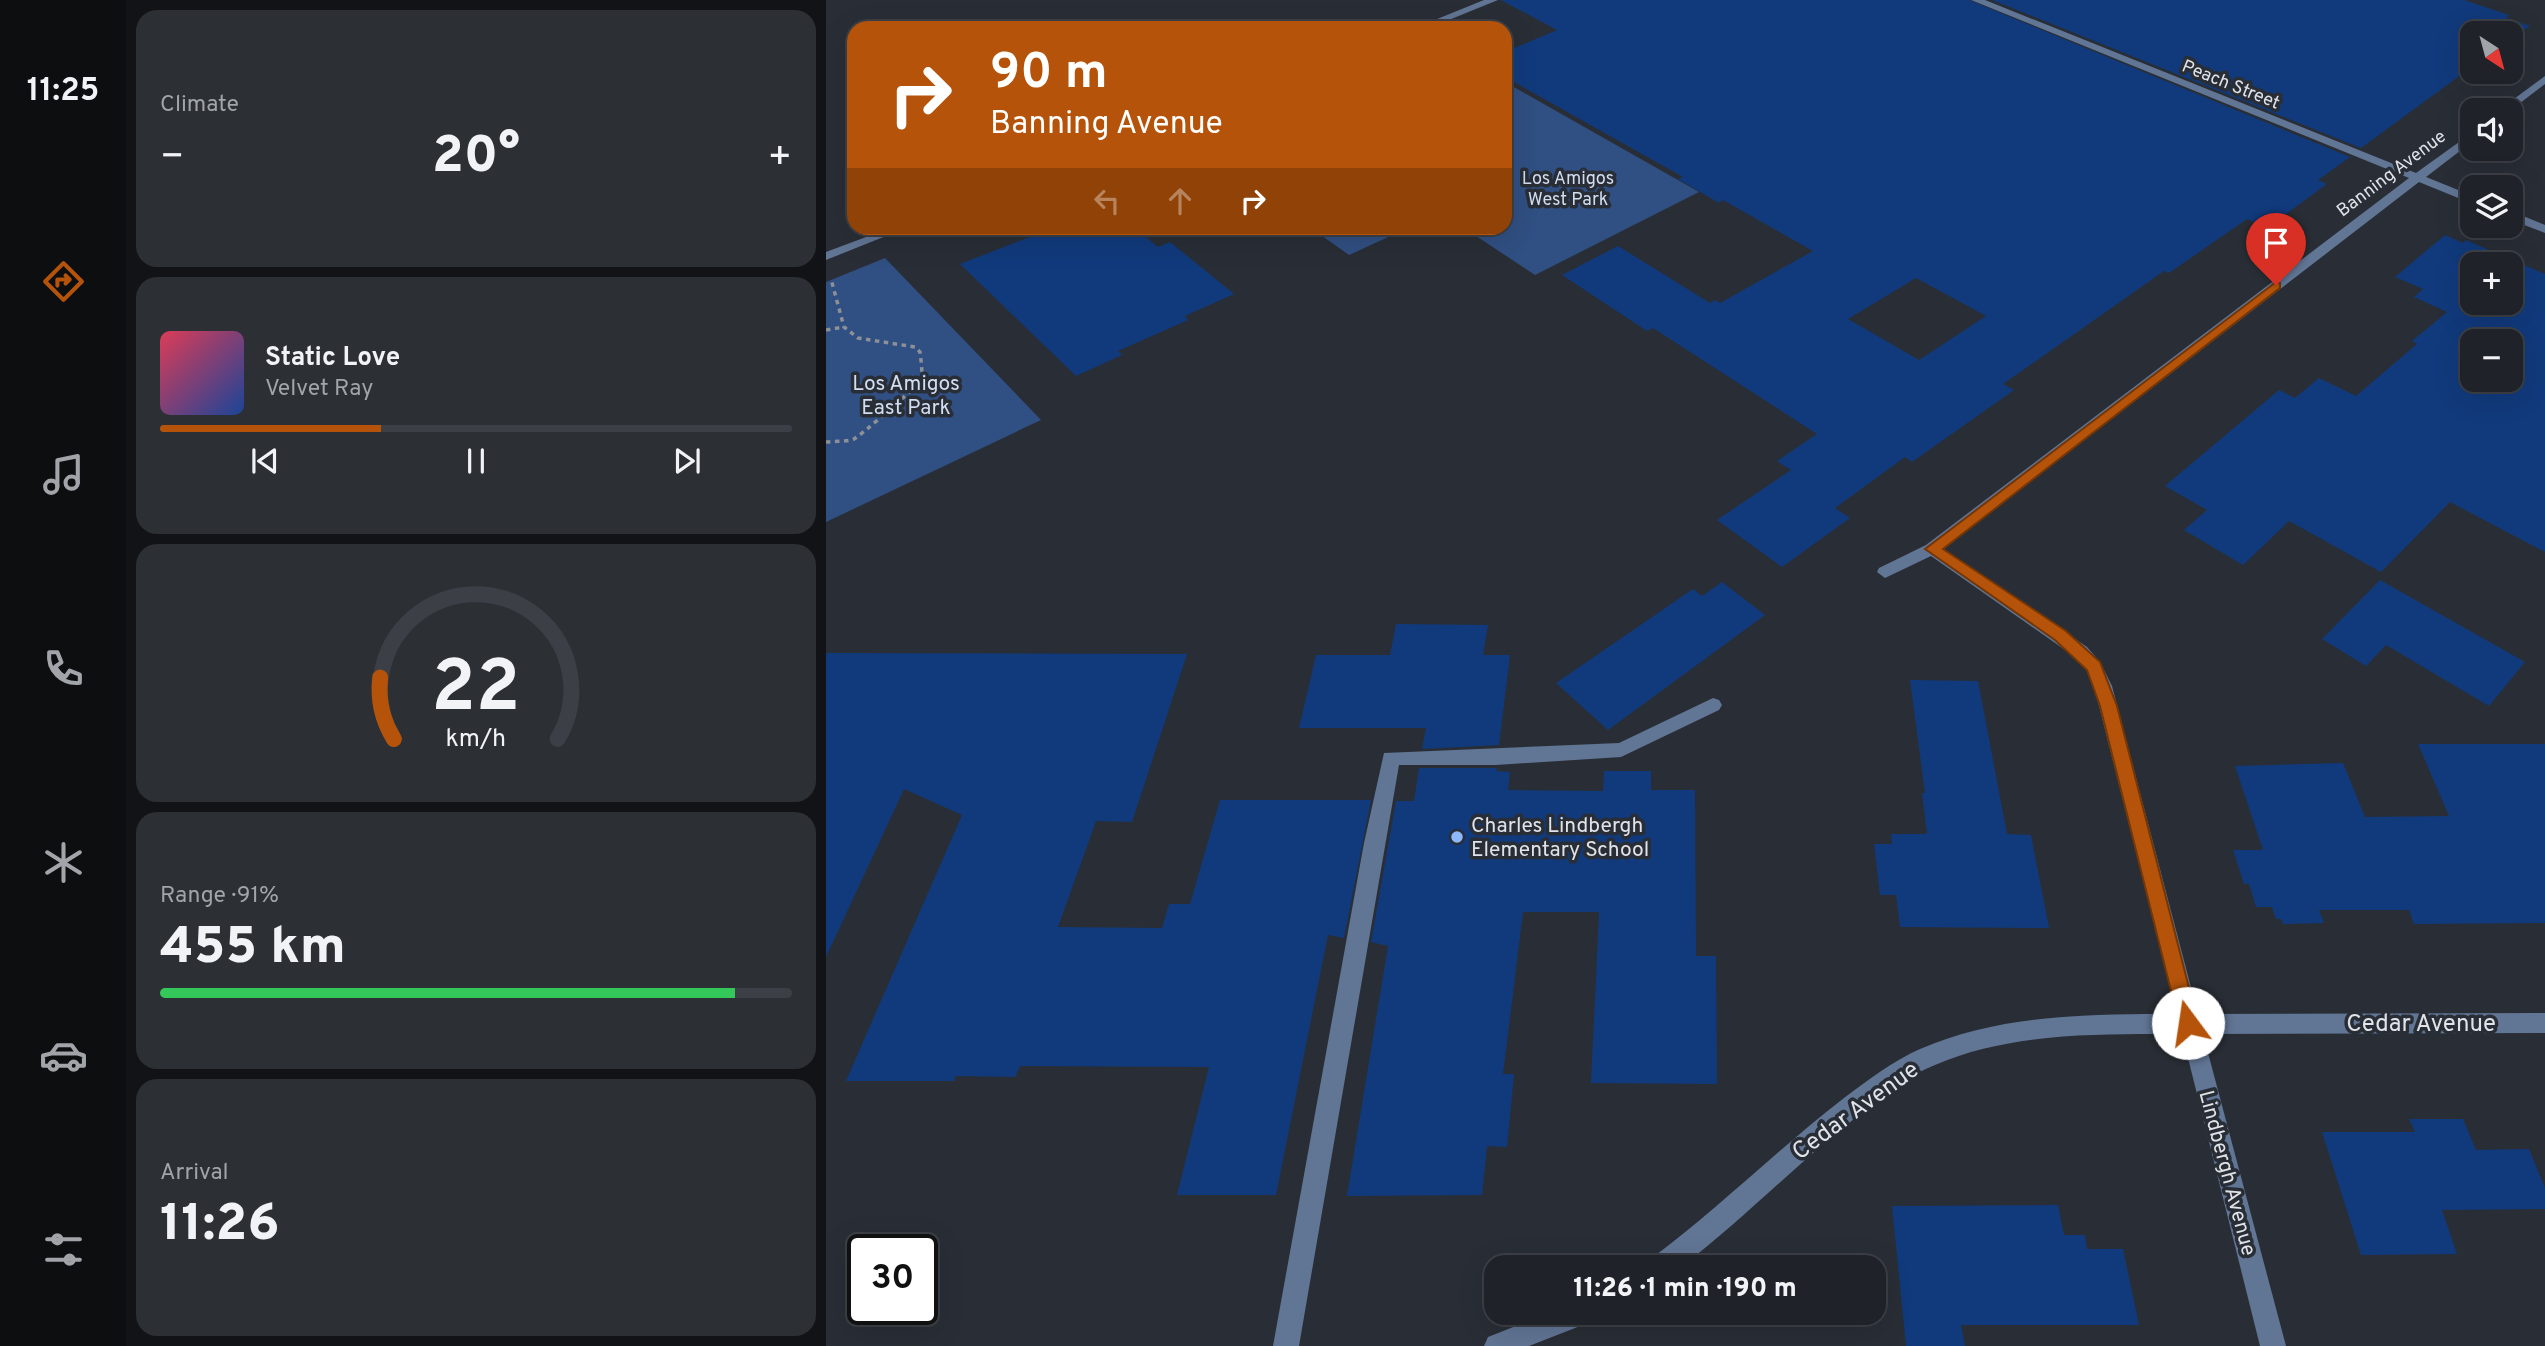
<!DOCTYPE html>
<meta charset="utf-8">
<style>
body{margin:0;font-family:Overpass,sans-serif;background:#2c2f34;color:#f1f3f6;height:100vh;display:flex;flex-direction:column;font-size:26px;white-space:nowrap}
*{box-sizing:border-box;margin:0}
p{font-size:23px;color:#a1a4a8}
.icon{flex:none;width:38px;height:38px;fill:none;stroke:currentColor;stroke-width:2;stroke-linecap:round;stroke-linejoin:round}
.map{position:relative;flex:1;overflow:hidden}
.details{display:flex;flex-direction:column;gap:10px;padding:10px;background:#111316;width:700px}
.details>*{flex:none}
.guide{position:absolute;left:21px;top:21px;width:665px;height:214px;border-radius:21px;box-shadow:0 7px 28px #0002,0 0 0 2px #3c3f45;background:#b45309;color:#fff;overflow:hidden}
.needle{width:46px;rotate:144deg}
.controls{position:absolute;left:1634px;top:21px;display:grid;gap:14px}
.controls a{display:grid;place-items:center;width:63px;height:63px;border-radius:14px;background:#1f2228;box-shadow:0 7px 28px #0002,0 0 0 2px #3c3f45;font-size:35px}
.speed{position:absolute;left:21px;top:1234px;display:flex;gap:14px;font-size:35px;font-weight:700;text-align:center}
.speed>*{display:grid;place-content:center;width:91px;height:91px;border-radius:50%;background:#1f2228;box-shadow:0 7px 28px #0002,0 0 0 2px #3c3f45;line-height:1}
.speed .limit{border:4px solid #111;border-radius:10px;background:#fff;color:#111}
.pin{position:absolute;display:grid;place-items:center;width:60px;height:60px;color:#fff;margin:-72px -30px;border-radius:50% 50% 50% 0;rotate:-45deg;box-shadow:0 0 7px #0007}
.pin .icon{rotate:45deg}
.me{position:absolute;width:77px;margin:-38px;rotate:346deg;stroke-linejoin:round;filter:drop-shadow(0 0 5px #0008)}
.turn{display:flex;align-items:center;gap:24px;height:147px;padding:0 28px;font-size:32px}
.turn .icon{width:91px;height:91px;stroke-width:2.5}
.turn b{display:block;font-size:49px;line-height:60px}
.lanes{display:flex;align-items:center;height:66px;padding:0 28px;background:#0003;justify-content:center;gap:35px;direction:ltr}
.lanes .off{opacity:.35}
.big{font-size:52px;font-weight:800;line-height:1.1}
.details .card{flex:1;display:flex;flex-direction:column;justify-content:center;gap:10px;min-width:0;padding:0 24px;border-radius:21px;background:#2c2f34}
.details .dial{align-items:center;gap:0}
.dial svg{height:182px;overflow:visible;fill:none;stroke:#3c3f45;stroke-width:7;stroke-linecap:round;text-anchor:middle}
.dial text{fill:#f1f3f6;stroke:none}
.song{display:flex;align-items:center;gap:21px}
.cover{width:84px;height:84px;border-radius:10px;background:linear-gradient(135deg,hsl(350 70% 55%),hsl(220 70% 35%))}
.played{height:7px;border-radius:4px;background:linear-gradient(90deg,#b45309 35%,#3c3f45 35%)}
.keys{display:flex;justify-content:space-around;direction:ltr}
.heat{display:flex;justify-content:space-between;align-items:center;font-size:38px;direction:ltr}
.charge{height:10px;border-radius:5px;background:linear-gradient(90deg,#34c759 91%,#3c3f45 0)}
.trip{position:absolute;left:658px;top:1255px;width:402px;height:70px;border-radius:21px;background:#1f2228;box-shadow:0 7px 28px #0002,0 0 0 2px #3c3f45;font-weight:800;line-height:70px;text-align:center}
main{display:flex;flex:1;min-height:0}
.dock{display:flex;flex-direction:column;width:126px;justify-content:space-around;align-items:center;background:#0c0e10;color:#a1a4a8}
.dock .icon{width:49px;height:49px}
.dock .on{color:#b45309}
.dock b{font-size:32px;color:#f1f3f6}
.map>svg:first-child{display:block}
.green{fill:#304f82}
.building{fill:#113a7c;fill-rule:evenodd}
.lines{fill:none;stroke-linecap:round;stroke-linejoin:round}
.path{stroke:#8c9097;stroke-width:3.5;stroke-dasharray:4.5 4.5;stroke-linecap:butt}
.minor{fill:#617594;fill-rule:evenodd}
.route{fill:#b45309;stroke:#753606;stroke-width:2}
.poi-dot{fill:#8eb8fd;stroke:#292e36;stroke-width:2.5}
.labels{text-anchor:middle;stroke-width:7;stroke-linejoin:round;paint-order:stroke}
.far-street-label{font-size:18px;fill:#e0e3e8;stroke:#292e36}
.far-park-label{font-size:18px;fill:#d1ddf1;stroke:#292e36}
.park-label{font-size:21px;fill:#d1ddf1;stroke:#292e36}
.poi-label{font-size:21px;fill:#e0e3e8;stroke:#292e36;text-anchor:start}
.street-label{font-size:21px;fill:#e0e3e8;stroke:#292e36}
.near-street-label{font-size:24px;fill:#e0e3e8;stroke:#292e36}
</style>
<main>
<nav class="dock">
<b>11:25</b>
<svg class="icon on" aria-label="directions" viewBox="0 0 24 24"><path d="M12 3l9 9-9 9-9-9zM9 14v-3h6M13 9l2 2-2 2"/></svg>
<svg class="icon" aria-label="music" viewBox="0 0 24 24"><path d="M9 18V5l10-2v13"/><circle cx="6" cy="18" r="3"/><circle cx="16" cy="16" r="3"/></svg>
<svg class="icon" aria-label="phone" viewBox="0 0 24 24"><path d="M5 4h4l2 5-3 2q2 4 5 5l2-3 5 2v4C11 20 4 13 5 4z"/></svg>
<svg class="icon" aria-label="climate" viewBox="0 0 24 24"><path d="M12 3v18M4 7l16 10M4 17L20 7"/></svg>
<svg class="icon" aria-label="car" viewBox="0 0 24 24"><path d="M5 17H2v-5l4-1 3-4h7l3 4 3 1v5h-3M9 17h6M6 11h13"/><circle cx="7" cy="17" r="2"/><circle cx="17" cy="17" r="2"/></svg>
<svg class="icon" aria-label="filters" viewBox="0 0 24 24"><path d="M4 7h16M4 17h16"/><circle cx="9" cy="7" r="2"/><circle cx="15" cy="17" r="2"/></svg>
</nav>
<section class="details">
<div class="card"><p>Climate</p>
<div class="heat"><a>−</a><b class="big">20°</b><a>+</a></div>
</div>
<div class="card">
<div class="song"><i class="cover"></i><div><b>Static Love</b><p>Velvet Ray</p></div></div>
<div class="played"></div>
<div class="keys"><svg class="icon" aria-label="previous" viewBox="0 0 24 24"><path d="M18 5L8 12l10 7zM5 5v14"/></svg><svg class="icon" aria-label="pause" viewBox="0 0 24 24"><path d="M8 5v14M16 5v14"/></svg><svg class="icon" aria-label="next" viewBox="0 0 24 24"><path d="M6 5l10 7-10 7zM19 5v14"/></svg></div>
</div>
<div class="card dial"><svg viewBox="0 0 100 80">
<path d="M14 69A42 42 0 1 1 86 69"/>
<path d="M14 69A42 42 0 0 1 8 42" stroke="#b45309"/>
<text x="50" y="56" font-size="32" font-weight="700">22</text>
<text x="50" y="72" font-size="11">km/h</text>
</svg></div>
<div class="card"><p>Range · 91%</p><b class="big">455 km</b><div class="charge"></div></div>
<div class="card"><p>Arrival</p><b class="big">11:26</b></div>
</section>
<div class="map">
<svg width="1719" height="1346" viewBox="0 0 1719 1346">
<rect width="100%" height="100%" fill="#292e36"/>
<!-- green -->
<path class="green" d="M679,82L873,192L709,275L638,228H679Z
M485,228H582L523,255Z
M59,258L215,420L0,522V282Z"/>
<!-- building -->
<path class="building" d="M675,0H1143L1524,157L1492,180L1501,184L1441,228L1421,219L1343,273L1338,271L1177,384L1188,390L1086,462L1079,457L1009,508L1024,518L956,567L891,520L965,470L951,461L991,434L827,328L821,331L736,275L792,246L884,303L889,300L894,303L987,251L897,200L893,203L852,179L857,177L679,77V52L731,30ZM1090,278L1160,316L1093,360L1022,319Z
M1166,0H1638L1683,15L1680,18L1704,26L1685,39V33H1647V66L1535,148Z
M227,228H309L332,247L344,242L408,294L359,316L362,320L292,351L296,355L250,376L134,264Z
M1619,235L1637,243L1640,240L1719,274V552L1624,502L1555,572L1463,521L1417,565L1358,530L1381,510L1339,486L1453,390L1469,398L1493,378L1530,396L1591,344L1586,341L1621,312L1588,297L1597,289L1569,277ZM1647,264H1685V303H1647ZM1647,341H1685V380H1647Z
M1554,580L1699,662L1663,706L1560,645L1540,666L1496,639Z
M896,582L939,615L782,730L730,683L867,589L876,596Z
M570,624L662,625L657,655H684L673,745L596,749L600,728H473L490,655H564Z
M0,653L361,654L306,822L270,821L232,927L336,928L343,904H364L394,800H545L518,938L502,935L450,1195H351L383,1067L194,1066L189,1077L130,1076L128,1081H20L136,815L78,789L0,957Z
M1084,680L1152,681L1181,834L1205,835L1223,928L1074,927L1070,895H1054L1048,844H1066L1065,834H1101L1096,793H1099Z
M1592,744H1719V923L1588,924L1583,910H1493L1498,923L1457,924L1455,919H1450L1446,907H1430L1423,884H1418L1407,850H1437L1409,766L1517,763L1539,817L1623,816Z
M593,768H671L670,771L684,772L682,790L777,791L778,771H825V790H869L870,956H890L891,1084L765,1083L773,912H697L677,1074H688L681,1147L661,1146L656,1195L521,1196L562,946L545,942L570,801H588Z
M1583,1119H1637L1650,1150L1703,1149L1719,1188V1209L1616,1210L1631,1254L1535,1255L1496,1132H1589Z
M1232,1205L1238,1235H1259L1261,1249H1297L1313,1325H1135L1139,1346H1080L1066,1206Z"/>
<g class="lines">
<!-- path -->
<path class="path" d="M0,330L18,327
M0,442C9,441 20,442 28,439C34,436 94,384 95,380C97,372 95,361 94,352L89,347L32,338L18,327L5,279"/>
<!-- minor -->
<path class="minor" d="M658,0H672L603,28H589Z
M1145,0H1159L1590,173L1647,132V141L1600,177L1647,196V204L1593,182L1117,549L1261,647L1274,662L1286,686L1372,1014L1719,1013V1033L1377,1034L1460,1346H1434L1356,1034C1274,1034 1185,1032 1109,1065C1081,1076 1057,1096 1033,1115C971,1163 917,1220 855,1267H823L826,1258C893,1208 952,1149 1018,1098C1042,1080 1067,1061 1094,1049C1175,1014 1265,1014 1351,1014L1268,686L1261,671L1249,657L1105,556L1059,578L1051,572L1053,568L1100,545L1583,178Z
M1719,76V84L1685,110H1673Z
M1685,211L1719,225V233L1685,220Z
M64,228H80L0,260V252Z
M887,698L893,700L896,705L893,710L795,757L670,765H573L473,1346H447L538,843L558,753L793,743Z
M725,1312H770L767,1321L703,1346H658L662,1337Z"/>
</g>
<!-- route -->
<path class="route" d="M1450,282L1454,283V288L1117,549L1240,631L1274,662L1291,706L1372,1023L1369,1029L1362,1032L1355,1029L1353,1023L1274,706L1261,670L1229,640L1099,549Z"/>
<!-- markers -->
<circle class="poi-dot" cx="631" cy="837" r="7"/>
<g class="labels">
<!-- far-street labels -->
<g class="far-street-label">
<text transform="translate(1405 84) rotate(22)" y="6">Peach Street</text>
<text transform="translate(1565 173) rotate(-37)" y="6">Banning Avenue</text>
</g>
<!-- far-park labels -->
<g class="far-park-label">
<text x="742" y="184">Los Amigos<tspan x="742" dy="21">West Park</tspan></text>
</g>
<!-- park labels -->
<g class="park-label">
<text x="80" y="390">Los Amigos<tspan x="80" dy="24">East Park</tspan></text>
</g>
<!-- poi labels -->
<g class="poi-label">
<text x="645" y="832">Charles Lindbergh<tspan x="645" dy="24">Elementary School</tspan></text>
</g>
<!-- street labels -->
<g class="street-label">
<text transform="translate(1402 1173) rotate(75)" y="7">Lindbergh Avenue</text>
</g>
<!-- near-street labels -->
<g class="near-street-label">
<text x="1595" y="1031">Cedar Avenue</text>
<text transform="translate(1029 1110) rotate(-36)" y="8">Cedar Avenue</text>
</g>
</g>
</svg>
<div class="controls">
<a><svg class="needle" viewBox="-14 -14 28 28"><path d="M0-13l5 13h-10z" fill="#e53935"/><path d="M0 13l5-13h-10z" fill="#a1a4a8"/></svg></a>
<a><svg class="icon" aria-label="sound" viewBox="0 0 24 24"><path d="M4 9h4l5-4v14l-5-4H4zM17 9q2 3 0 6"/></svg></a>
<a><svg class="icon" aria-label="layers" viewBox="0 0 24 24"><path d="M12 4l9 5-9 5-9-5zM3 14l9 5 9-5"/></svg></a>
<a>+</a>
<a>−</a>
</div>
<div class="speed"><div class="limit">30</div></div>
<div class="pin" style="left:1450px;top:285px;background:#d93025"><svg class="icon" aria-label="arrive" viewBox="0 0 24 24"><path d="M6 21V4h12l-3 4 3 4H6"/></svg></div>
<svg class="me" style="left:1362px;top:1023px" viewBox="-20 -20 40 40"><circle r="19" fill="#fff"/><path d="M0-13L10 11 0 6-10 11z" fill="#b45309"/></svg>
<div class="trip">11:26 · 1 min · 190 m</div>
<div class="guide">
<div class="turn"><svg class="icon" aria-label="right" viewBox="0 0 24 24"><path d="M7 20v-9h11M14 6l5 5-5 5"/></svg><div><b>90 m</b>Banning Avenue</div></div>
<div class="lanes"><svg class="icon off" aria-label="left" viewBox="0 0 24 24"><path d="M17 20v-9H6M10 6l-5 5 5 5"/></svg><svg class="icon off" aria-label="ahead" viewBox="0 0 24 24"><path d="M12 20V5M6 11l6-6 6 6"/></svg><svg class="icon" aria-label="right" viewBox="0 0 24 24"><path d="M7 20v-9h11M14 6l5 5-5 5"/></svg></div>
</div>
</div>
</main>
